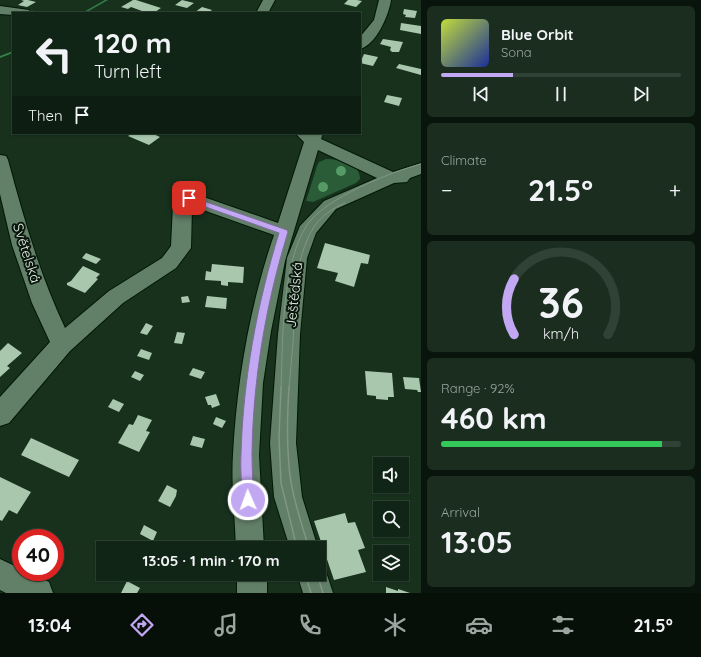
<!DOCTYPE html>
<meta charset="utf-8">
<style>
body{margin:0;font-family:Quicksand,sans-serif;background:#1a2d1f;color:#f1f3f6;height:100vh;display:flex;flex-direction:column;font-size:15px;white-space:nowrap}
*{box-sizing:border-box;margin:0}
p{font-size:13px;color:#9ca5a1}
.icon{flex:none;width:22px;height:22px;fill:none;stroke:currentColor;stroke-width:2;stroke-linecap:round;stroke-linejoin:round}
.map{position:relative;flex:1;overflow:hidden}
.side{display:flex;flex-direction:column;gap:6px;padding:6px;background:#09140c;width:280px}
.side>*{flex:none}
.guide{position:absolute;left:12px;top:12px;width:349px;height:122px;border-radius:0px;box-shadow:0 1px 3px #0004,0 0 0 1px #304235;background:#112516;color:#f1f3f6;overflow:hidden}
.controls{position:absolute;left:373px;top:457px;display:grid;gap:8px}
.controls a{display:grid;place-items:center;width:36px;height:36px;border-radius:0px;background:#112516;box-shadow:0 1px 3px #0004,0 0 0 1px #304235;font-size:20px}
.speed{position:absolute;left:12px;top:529px;display:flex;gap:8px;font-size:20px;font-weight:700;text-align:center}
.speed>*{display:grid;place-content:center;width:52px;height:52px;border-radius:50%;background:#112516;box-shadow:0 1px 3px #0004,0 0 0 1px #304235;line-height:1}
.speed .limit{border:6px solid #d22;background:#fff;color:#111}
.pin{position:absolute;display:grid;place-items:center;width:34px;height:34px;color:#fff;margin:-17px;border-radius:8px;box-shadow:0 2px 6px #0006}
.me{position:absolute;width:44px;margin:-22px;rotate:358deg;stroke-linejoin:round;filter:drop-shadow(0 0 3px #0008)}
.turn{display:flex;align-items:center;gap:14px;height:84px;padding:0 16px;font-size:18px}
.turn .icon{width:52px;height:52px;stroke-width:2.5}
.turn b{display:block;font-size:28px;line-height:34px}
.then{display:flex;align-items:center;height:38px;padding:0 16px;background:#0003;gap:8px;font-size:15px}
.big{font-size:30px;font-weight:800;line-height:1.1}
.side .card{flex:1;display:flex;flex-direction:column;justify-content:center;gap:6px;min-width:0;padding:0 14px;border-radius:6px;background:#1a2d1f}
.side .dial{align-items:center;gap:0}
.dial svg{height:104px;overflow:visible;fill:none;stroke:#304235;stroke-width:7;stroke-linecap:round;text-anchor:middle}
.dial text{fill:#f1f3f6;stroke:none}
.song{display:flex;align-items:center;gap:12px}
.cover{width:48px;height:48px;border-radius:6px;background:linear-gradient(135deg,hsl(70 70% 55%),hsl(230 70% 35%))}
.played{height:4px;border-radius:2px;background:linear-gradient(90deg,#c2a8f2 30%,#304235 30%)}
.keys{display:flex;justify-content:space-around;direction:ltr}
.heat{display:flex;justify-content:space-between;align-items:center;font-size:22px;direction:ltr}
.charge{height:6px;border-radius:3px;background:linear-gradient(90deg,#34c759 92%,#304235 0)}
.trip{position:absolute;left:96px;top:541px;width:230px;height:40px;border-radius:0px;background:#112516;box-shadow:0 1px 3px #0004,0 0 0 1px #304235;font-weight:800;line-height:40px;text-align:center}
.dock{display:flex;height:64px;justify-content:space-around;align-items:center;background:#070f09;color:#9ca5a1}
.dock .icon{width:28px;height:28px}
.dock .active{color:#c2a8f2}
.dock b{font-size:18px;color:#f1f3f6}
main{display:flex;flex:1;min-height:0}
.map>svg:first-child{display:block}
.green{fill:#295c37}
.lines{fill:none;stroke-linecap:round;stroke-linejoin:round}
.stream{fill:#348149;fill-rule:evenodd}
.building{fill:#a8c7ad}
.minor-casing{stroke:#011806;stroke-width:2}
.minor{fill:#627f67;fill-rule:evenodd}
.tram-far1{stroke:#819685;stroke-width:1}
.tram{stroke:#819685;stroke-width:1.5}
.tree{fill:#569a66}
.route{fill:#c2a8f2;stroke:#7e6d9d}
.labels{text-anchor:middle;stroke-width:4;stroke-linejoin:round;paint-order:stroke}
.street-label{font-size:14px;fill:#e0f0e2;stroke:#0a160d}
</style>
<main>
<div class="map">
<svg width="421" height="593" viewBox="0 0 421 593">
<rect width="100%" height="100%" fill="#17311d"/>
<!-- green -->
<path class="green" d="M326,159C339,159 360,163 360,179L356,183L313,202L306,201L317,166L319,162Z"/>
<g class="lines">
<!-- stream -->
<path class="stream" d="M105,0H108L85,13H82Z
M25,10L44,12L45,13L24,12V11Z
M13,51V53L0,58V56Z"/>
</g>
<!-- building -->
<path class="building" d="M21,0H28L36,2L27,7L18,5L24,1Z
M133,0H136L161,8L155,12L158,13H143L140,12L142,11L131,7L128,9L121,7Z
M182,0L194,3L187,8L175,5Z
M348,0H357L362,1L356,7L344,4Z
M202,7L212,10L208,13H194Z
M404,9L417,11L415,18L405,17L406,15L403,14Z
M401,23L421,26V34L400,30Z
M383,39L403,42L399,52H392L390,50L391,47L380,44Z
M364,54L378,57L373,66L360,63Z
M399,64L421,69V75L396,68Z
M387,95L402,98L399,106L384,102Z
M133,133H151L160,137L149,145L128,136Z
M325,243L370,255L368,264L361,263L354,287L335,281L338,273L317,268Z
M86,253L101,259L96,264L82,258Z
M212,264L244,267L243,283L228,282V286L221,285V281L205,280L206,271L211,272Z
M83,266L100,274L96,278L98,279L85,293L67,285V283L71,281Z
M188,296L190,302L182,303L181,297Z
M207,296L227,298L226,309L205,307Z
M146,323L153,326L147,335L140,333Z
M177,332L185,333L182,344L174,343Z
M8,343L22,353L7,366L10,368L0,377V351Z
M141,349L152,353L149,360L137,356Z
M193,368L205,372L201,379L189,375Z
M135,371L144,375L140,381L131,377Z
M365,371L392,373L394,397H388V400L376,399V396L367,395Z
M403,377L419,378L421,392H418L417,390L405,389Z
M216,394L220,405L212,408L211,405H208L205,397Z
M113,399L124,404L119,412L108,407Z
M138,415L152,420L146,431L150,432L139,452L118,443L129,424L133,425Z
M216,417L226,421L222,428L213,424Z
M193,436L205,439L202,448L190,445Z
M31,438L79,460L69,477L21,455Z
M0,477L31,492L17,514L9,510L2,521L0,520Z
M167,485L177,490L176,496L170,507L158,501Z
M345,513L348,523L355,522L365,548L358,550L366,572L334,580L314,521Z
M144,525L157,532L153,541L140,534Z
M127,581L140,588L137,593H121Z
M386,587L398,591V589L410,593H386Z"/>
<g class="lines">
<!-- minor casing -->
<g class="minor-casing">
<path id="minor" d="M263,0H275L268,13H256Z
M379,0H391C389,15 376,45 360,49V37L374,20Z
M0,6L29,10L31,13H13V15L0,14Z
M295,133H323L321,139L393,172L421,163V174L410,178L407,182L394,183L336,209L316,233L307,258L300,334L296,443L302,497L318,548H290L274,497L270,443L278,334L287,258L300,226L324,201L377,178L318,150L285,261L271,331L263,383L259,455L264,548H236C235,517 231,485 233,454C237,380 250,305 274,235L192,206L191,248L176,268L123,303L70,351L9,423L0,426V397L50,342L32,303L12,245L0,194V155L6,156L8,160C24,219 39,273 65,328L109,291L162,258L171,246L173,205L183,194L189,192L195,194L278,223L304,142Z
M0,559L21,569V572H28L49,582L53,593H6L0,590Z
M319,562L323,563L333,593H303L297,574H319Z
M237,574H267V593H237Z"/>
</g>
<!-- minor -->
<use href="#minor" class="minor"/>
<!-- tram-far1 -->
<path class="tram-far1" d="M281,388C283,340 281,266 307,225C325,198 391,172 421,164
M289,388C290,373 292,358 293,343C295,304 293,260 314,227C321,216 333,208 345,203"/>
<!-- tram -->
<path class="tram" d="M281,387L279,438L281,483L297,548
M289,387C287,419 286,451 291,482C295,505 302,526 309,548
M305,574L311,593
M317,574L323,593"/>
</g>
<!-- trees -->
<g class="tree">
<circle cx="341" cy="171" r="5"/>
<circle cx="323" cy="187" r="5"/>
</g>
<!-- route -->
<path class="route" d="M189,196L287,230L288,232C266,303 253,379 252,454C252,469 253,485 254,500L252,504L248,506L244,504L242,500C242,485 240,469 241,454C243,380 257,304 279,233L186,200L185,198Z"/>
<g class="labels">
<!-- street labels -->
<g class="street-label">
<text transform="translate(27 253) rotate(72)" y="5">Světelská</text>
<text transform="translate(294 295) rotate(-84)" y="5">Ještědská</text>
</g>
</g>
</svg>
<div class="controls">
<a><svg class="icon" aria-label="sound" viewBox="0 0 24 24"><path d="M4 9h4l5-4v14l-5-4H4zM17 9q2 3 0 6"/></svg></a>
<a><svg class="icon" aria-label="search" viewBox="0 0 24 24"><circle cx="10" cy="10" r="6"/><path d="M15 15l6 6"/></svg></a>
<a><svg class="icon" aria-label="layers" viewBox="0 0 24 24"><path d="M12 4l9 5-9 5-9-5zM3 14l9 5 9-5"/></svg></a>
</div>
<div class="speed"><div class="limit">40</div></div>
<div class="pin" style="left:189px;top:198px;background:#d93025"><svg class="icon" aria-label="arrive" viewBox="0 0 24 24"><path d="M6 21V4h12l-3 4 3 4H6"/></svg></div>
<svg class="me" style="left:248px;top:500px" viewBox="-20 -20 40 40"><circle r="17" fill="#c2a8f2" stroke="#fff" stroke-width="3"/><path d="M0-11L8 9 0 5-8 9z" fill="#fff"/></svg>
<div class="trip">13:05 · 1 min · 170 m</div>
<div class="guide">
<div class="turn"><svg class="icon" aria-label="left" viewBox="0 0 24 24"><path d="M17 20v-9H6M10 6l-5 5 5 5"/></svg><div><b>120 m</b>Turn left</div></div>
<div class="then">Then<svg class="icon" aria-label="arrive" viewBox="0 0 24 24"><path d="M6 21V4h12l-3 4 3 4H6"/></svg></div>
</div>
</div>
<section class="side">
<div class="card">
<div class="song"><i class="cover"></i><div><b>Blue Orbit</b><p>Sona</p></div></div>
<div class="played"></div>
<div class="keys"><svg class="icon" aria-label="previous" viewBox="0 0 24 24"><path d="M18 5L8 12l10 7zM5 5v14"/></svg><svg class="icon" aria-label="pause" viewBox="0 0 24 24"><path d="M8 5v14M16 5v14"/></svg><svg class="icon" aria-label="next" viewBox="0 0 24 24"><path d="M6 5l10 7-10 7zM19 5v14"/></svg></div>
</div>
<div class="card"><p>Climate</p>
<div class="heat"><a>−</a><b class="big">21.5°</b><a>+</a></div>
</div>
<div class="card dial"><svg viewBox="0 0 100 80">
<path d="M14 69A42 42 0 1 1 86 69"/>
<path d="M14 69A42 42 0 0 1 14 26" stroke="#c2a8f2"/>
<text x="50" y="56" font-size="32" font-weight="700">36</text>
<text x="50" y="72" font-size="11">km/h</text>
</svg></div>
<div class="card"><p>Range · 92%</p><b class="big">460 km</b><div class="charge"></div></div>
<div class="card"><p>Arrival</p><b class="big">13:05</b></div>
</section>
</main>
<nav class="dock">
<b>13:04</b>
<svg class="icon active" aria-label="directions" viewBox="0 0 24 24"><path d="M12 3l9 9-9 9-9-9zM9 14v-3h6M13 9l2 2-2 2"/></svg>
<svg class="icon" aria-label="music" viewBox="0 0 24 24"><path d="M9 18V5l10-2v13"/><circle cx="6" cy="18" r="3"/><circle cx="16" cy="16" r="3"/></svg>
<svg class="icon" aria-label="phone" viewBox="0 0 24 24"><path d="M5 4h4l2 5-3 2q2 4 5 5l2-3 5 2v4C11 20 4 13 5 4z"/></svg>
<svg class="icon" aria-label="climate" viewBox="0 0 24 24"><path d="M12 3v18M4 7l16 10M4 17L20 7"/></svg>
<svg class="icon" aria-label="car" viewBox="0 0 24 24"><path d="M5 17H2v-5l4-1 3-4h7l3 4 3 1v5h-3M9 17h6M6 11h13"/><circle cx="7" cy="17" r="2"/><circle cx="17" cy="17" r="2"/></svg>
<svg class="icon" aria-label="filters" viewBox="0 0 24 24"><path d="M4 7h16M4 17h16"/><circle cx="9" cy="7" r="2"/><circle cx="15" cy="17" r="2"/></svg>
<b>21.5°</b>
</nav>
